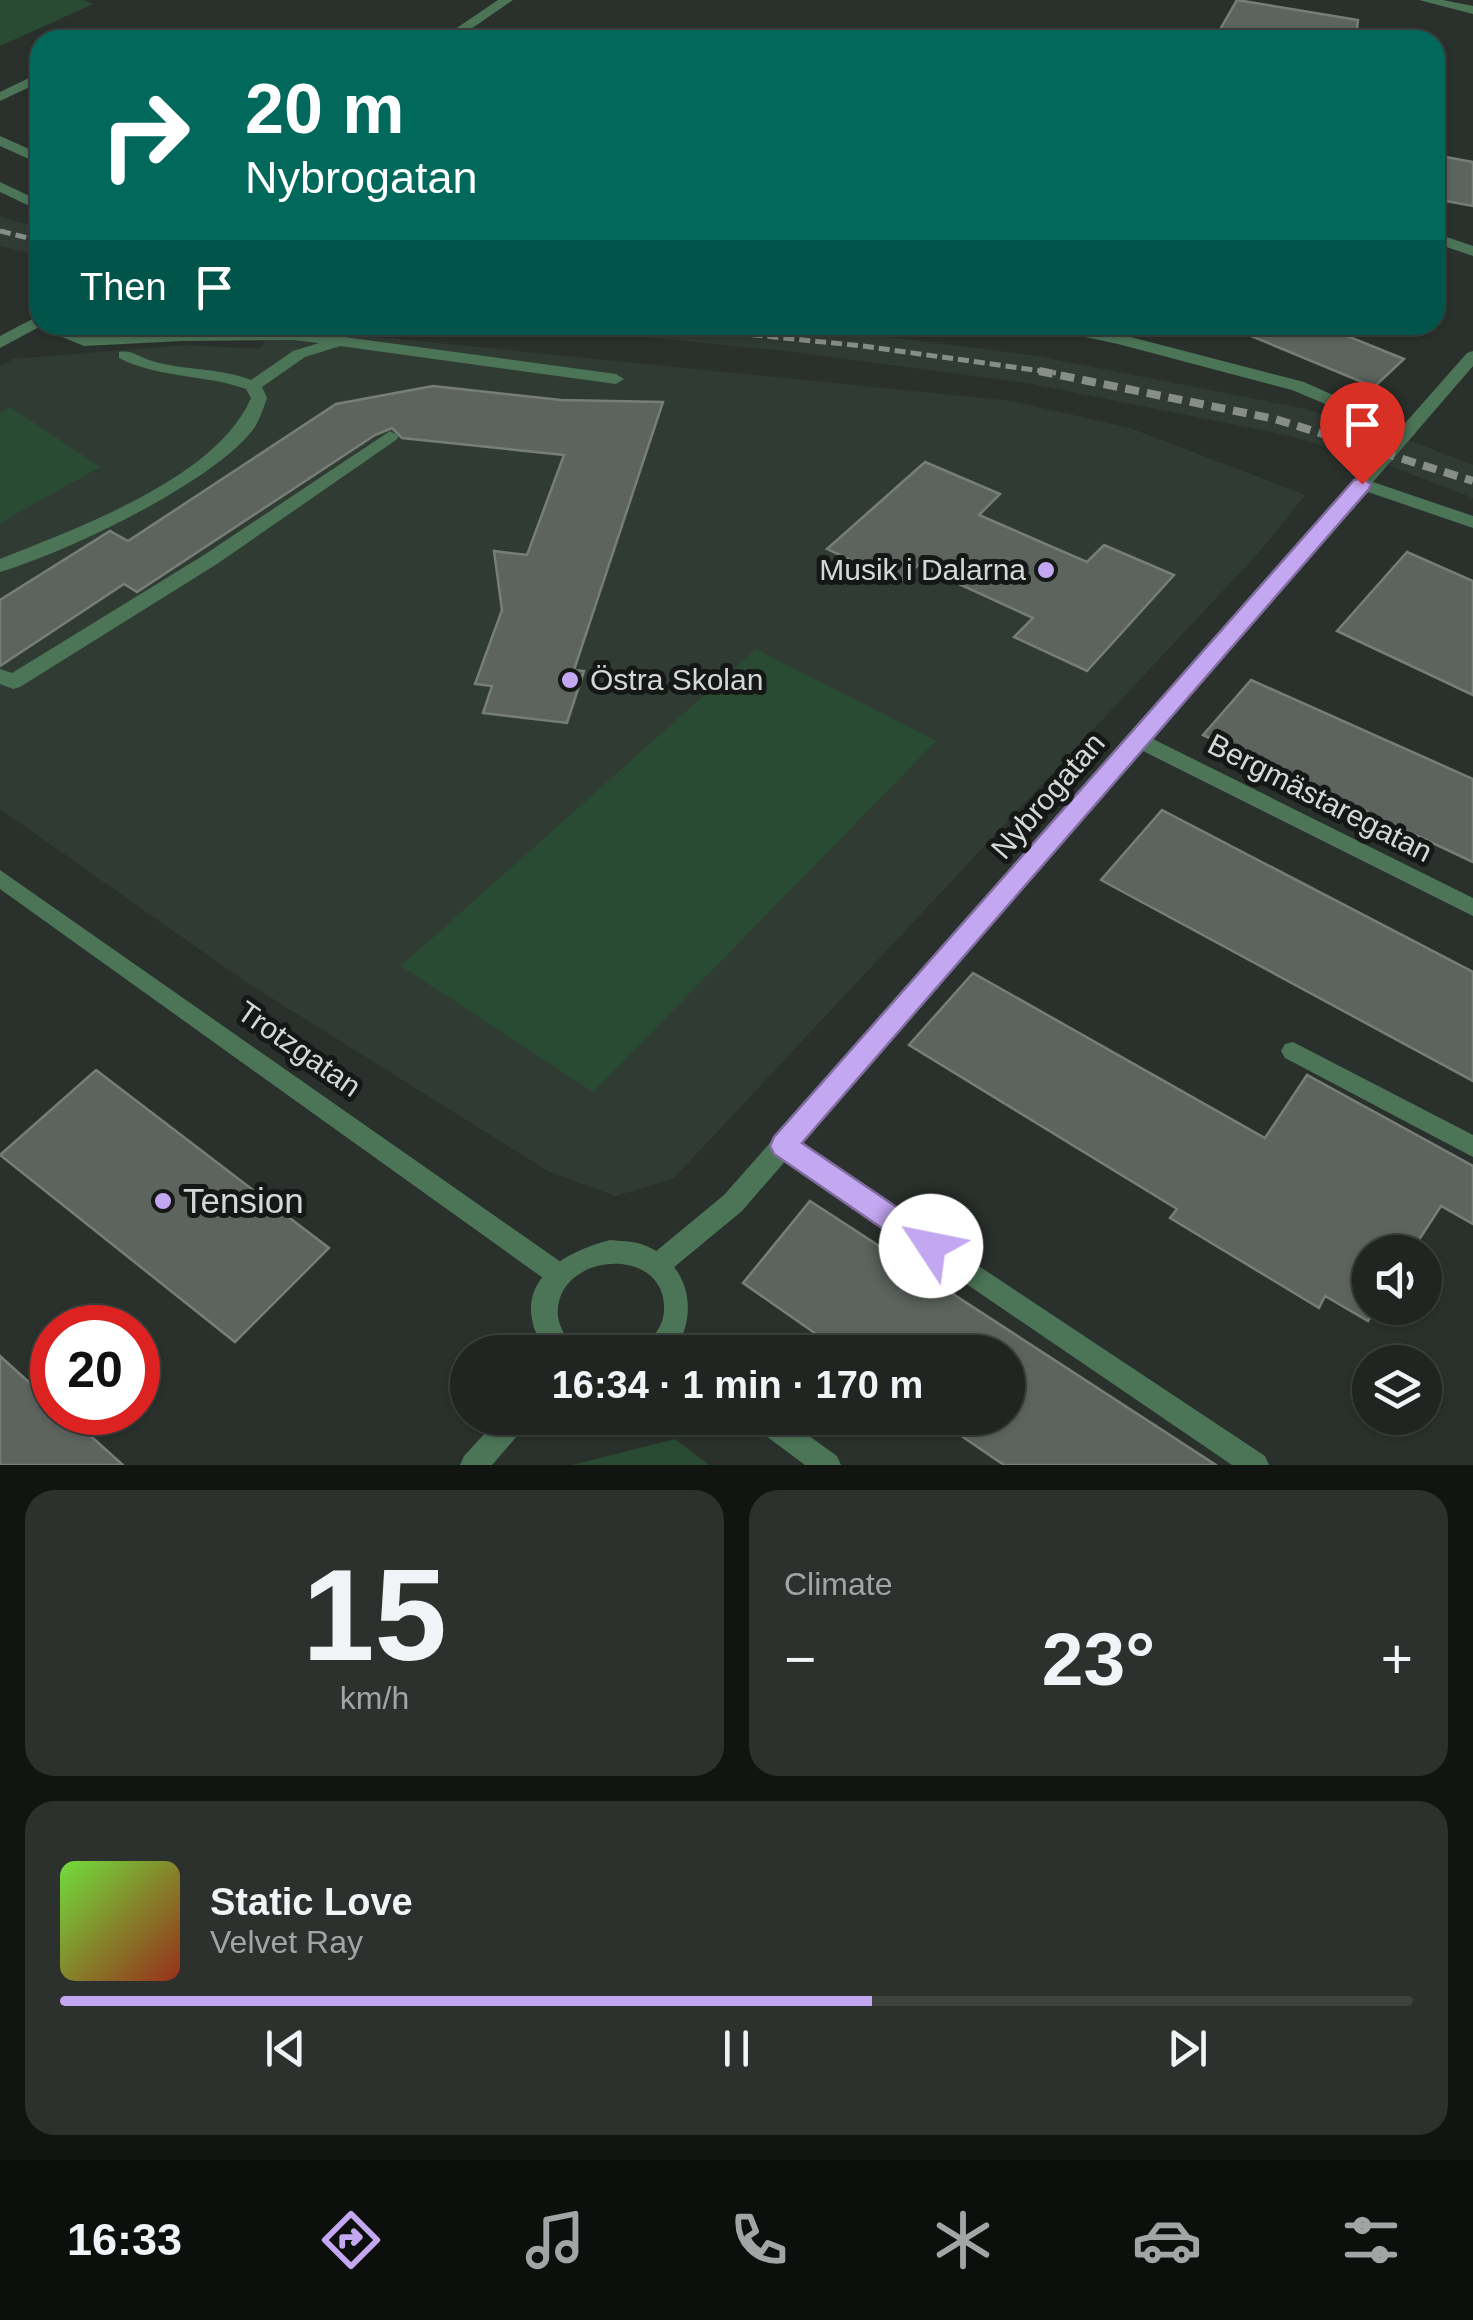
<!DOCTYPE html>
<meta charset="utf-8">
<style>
body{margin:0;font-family:Arial,sans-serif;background:#2d312e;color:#f1f3f6;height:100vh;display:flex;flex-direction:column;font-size:38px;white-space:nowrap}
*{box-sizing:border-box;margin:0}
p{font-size:32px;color:#a2a5a5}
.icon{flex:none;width:55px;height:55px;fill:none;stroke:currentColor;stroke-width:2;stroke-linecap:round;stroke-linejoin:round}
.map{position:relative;height:1465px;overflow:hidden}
.side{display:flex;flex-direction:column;gap:25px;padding:25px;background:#121412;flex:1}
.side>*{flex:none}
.top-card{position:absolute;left:30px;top:30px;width:1415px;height:305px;border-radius:30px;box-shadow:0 2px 8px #0004,0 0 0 2px #3d423f;background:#00695c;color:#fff;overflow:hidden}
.fabs{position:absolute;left:1352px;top:1235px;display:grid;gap:20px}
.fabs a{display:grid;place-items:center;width:90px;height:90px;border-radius:50%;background:#202521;box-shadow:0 2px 8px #0004,0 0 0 2px #3d423f;font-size:50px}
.speed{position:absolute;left:30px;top:1305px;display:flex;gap:20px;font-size:50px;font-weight:700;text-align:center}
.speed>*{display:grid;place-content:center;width:130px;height:130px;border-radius:50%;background:#202521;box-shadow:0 2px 8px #0004,0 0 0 2px #3d423f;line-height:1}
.speed .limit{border:15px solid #d22;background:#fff;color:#111}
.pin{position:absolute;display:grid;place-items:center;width:85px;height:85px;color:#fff;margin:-102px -42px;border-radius:50% 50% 50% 0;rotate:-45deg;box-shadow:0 0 10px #0007}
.pin .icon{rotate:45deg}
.me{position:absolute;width:110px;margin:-55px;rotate:304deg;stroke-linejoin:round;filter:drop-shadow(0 0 8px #0008)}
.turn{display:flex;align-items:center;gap:35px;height:210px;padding:0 50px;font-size:45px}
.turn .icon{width:130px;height:130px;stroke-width:2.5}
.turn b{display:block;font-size:70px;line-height:85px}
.then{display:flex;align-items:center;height:95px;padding:0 50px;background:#0003;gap:20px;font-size:38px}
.big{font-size:75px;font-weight:800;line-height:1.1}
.side .card{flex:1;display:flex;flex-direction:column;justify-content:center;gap:15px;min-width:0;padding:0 35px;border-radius:30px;background:#2d312e}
.side .dial{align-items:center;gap:0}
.dial b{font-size:130px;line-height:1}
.song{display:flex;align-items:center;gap:30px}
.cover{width:120px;height:120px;border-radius:15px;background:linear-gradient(135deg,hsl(100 70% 55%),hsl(10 70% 35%))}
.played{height:10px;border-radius:5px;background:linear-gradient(90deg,#c4a7f1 60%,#3d423f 60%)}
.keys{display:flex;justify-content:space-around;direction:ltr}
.heat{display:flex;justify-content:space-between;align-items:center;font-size:55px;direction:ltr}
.side .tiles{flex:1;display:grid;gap:25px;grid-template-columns:1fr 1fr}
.card:last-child{grid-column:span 2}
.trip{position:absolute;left:450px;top:1335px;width:575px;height:100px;border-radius:50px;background:#202521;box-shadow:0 2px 8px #0004,0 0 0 2px #3d423f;font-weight:800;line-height:100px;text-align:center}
.tab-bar{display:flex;height:160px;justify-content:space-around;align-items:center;background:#0d0f0d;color:#a2a5a5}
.tab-bar .icon{width:70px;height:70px}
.tab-bar .active{color:#c4a7f1}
.tab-bar b{font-size:45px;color:#f1f3f6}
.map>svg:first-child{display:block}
.built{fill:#303c33}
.green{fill:#294b33}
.building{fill:#5d645e;stroke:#767e77;stroke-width:2.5}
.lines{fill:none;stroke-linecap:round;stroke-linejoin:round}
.service{fill:#4c7457;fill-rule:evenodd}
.minor{fill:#4c7457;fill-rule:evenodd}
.tertiary{fill:#4c7457;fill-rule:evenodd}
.rail-far1{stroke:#878d89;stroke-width:5;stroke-dasharray:11 5;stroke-linecap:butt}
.rail{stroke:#878d89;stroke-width:8;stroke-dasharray:14 8;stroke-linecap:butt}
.route{fill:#c4a7f1;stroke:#7f6d9d;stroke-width:2.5}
.poi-dot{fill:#c4a7f1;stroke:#151816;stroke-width:4}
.labels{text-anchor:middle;stroke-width:10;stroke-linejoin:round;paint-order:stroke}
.poi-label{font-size:30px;fill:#d5d9d6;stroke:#151816;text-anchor:end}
.street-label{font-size:30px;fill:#d5d9d6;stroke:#151816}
.near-poi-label{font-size:35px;fill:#d5d9d6;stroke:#151816;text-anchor:start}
</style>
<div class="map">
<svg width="1473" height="1465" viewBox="0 0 1473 1465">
<rect width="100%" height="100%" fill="#2a312c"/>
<!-- built -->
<path class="built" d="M0,217L40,227V255L0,246Z
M525,325H795L1037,356L1301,408L1400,437L1473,465V498L1383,463L1290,436L1028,383L794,352Z
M269,326L1012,401L1130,428L1305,495L1261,550L673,1179L615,1196L548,1171L246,982L0,809V366L13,359L187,345L261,349Z"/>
<!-- green -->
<path class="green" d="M0,0H83L93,4L0,46Z
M10,407L100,467L0,523V413Z
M756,649L936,741L593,1092L401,966Z
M675,1439L709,1465H572Z"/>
<!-- building -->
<path class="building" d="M1237,0L1358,20L1356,40H1214Z
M1435,155L1473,162V206L1435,199Z
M1320,325L1404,359L1374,387L1227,326Z
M433,386L561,400L663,402L574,670L584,671L567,723L483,713L492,686L475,684L502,610L494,551L527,555L564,455L402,438L392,428L375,435L137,592L124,584L0,666V600L110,531L128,541L336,404Z
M925,462L1000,494L979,515L1087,562L1104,545L1174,575L1087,671L1014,637L1033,618L918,565L899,583L827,549Z
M1407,552L1473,581V695L1337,631Z
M1251,680L1473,779V862L1203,735Z
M1162,810L1473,972V1081L1101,880Z
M973,973L1265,1138L1307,1075L1473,1166V1224L1441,1206L1411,1252H1370V1308H1376L1368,1321L1325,1296L1319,1308L1170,1218L1177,1209L909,1045Z
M96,1070L329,1248L235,1342L0,1155Z
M810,1201L1216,1465H1004L935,1418H1008V1352H842L743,1283Z
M0,1356L52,1403V1412H64L123,1465H0Z"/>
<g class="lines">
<!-- service -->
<path class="service" d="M29,78L36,82L34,85L0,101V92Z
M0,136L40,154V164L0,146Z
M40,322V325H60L87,336L110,337L182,331L293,330L616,374L624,379L616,384L340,346L305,357L262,387L267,398C264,407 260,418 255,427C217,481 65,553 0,572V559C77,528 217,478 251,398L246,389C205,374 160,379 119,358V352C131,350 138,356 149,360C182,371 218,367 251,380L293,351L319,343L293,340L182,341L84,346L40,328L38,325Z
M1041,325H1073L1119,334L1304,382L1416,432L1413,436H1401L1292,390L1118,344L1043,328Z
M390,431L399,436L396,440L217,564L20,687L13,689L0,684V669L12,673L204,555Z
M1293,1042L1473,1135V1157L1285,1058L1281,1051L1285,1044Z
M783,1136L1265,1456L1269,1465H1232L774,1153L771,1146L774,1139Z"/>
<!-- minor -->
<path class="minor" d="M498,0H513L455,40H439Z
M1419,0H1443L1473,6V14Z
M0,182L40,201V211L0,192Z
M1435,233L1473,246V256L1435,243Z
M40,315V325H43L0,348V336Z
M1473,351V366L1373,482L1473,516V528L1365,491L1151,738L1473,898V916L1141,750L742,1211L667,1273L658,1276L649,1273L645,1265L649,1257L724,1195L1467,353Z
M0,870L568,1267L572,1275L568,1283L559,1286L550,1283L0,889Z"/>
<!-- tertiary -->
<path class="tertiary" d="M610,1240C620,1241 632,1241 641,1244C689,1260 701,1314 673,1352H643C650,1337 663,1330 664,1311C668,1243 553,1252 558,1316C559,1328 569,1341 574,1352H547C543,1344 535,1334 533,1324C520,1274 572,1250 610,1240Z
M499,1418H529L525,1427L492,1465H460L464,1456Z
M750,1418H784L837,1456L841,1465H805L754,1427Z"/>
<!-- rail-far1 -->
<path class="rail-far1" d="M0,231L40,241
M656,325L863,346L1056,373"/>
<!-- rail -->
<path class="rail" d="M1039,371L1275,419L1473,481"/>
</g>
<!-- route -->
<path class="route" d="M1362,478L1371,484L1369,489L802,1143L941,1237L945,1246L941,1255L931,1258L921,1255L774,1154L770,1146L774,1137L1354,480Z"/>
<!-- markers -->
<g class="poi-dot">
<circle cx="1046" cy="570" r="10"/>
<circle cx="570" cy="680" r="10"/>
<circle cx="163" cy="1201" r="10"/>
</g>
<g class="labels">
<!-- poi labels -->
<g class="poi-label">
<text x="1026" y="580">Musik i Dalarna</text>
<text x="590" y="690" text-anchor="start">Östra Skolan</text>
</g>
<!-- street labels -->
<g class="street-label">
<text transform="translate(1048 796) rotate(-49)" y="10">Nybrogatan</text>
<text transform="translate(1320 798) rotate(27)" y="10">Bergmästaregatan</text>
<text transform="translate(299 1049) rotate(35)" y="10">Trotzgatan</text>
</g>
<!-- near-poi labels -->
<g class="near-poi-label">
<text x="183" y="1213">Tension</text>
</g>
</g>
</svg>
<div class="fabs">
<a><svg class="icon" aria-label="sound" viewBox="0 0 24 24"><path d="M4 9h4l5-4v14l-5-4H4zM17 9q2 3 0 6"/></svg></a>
<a><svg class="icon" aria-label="layers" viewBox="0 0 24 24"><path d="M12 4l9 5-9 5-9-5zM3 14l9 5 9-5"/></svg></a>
</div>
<div class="speed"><div class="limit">20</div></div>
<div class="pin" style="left:1362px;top:484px;background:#d93025"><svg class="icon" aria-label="arrive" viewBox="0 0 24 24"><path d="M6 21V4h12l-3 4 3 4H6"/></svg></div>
<svg class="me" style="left:931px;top:1246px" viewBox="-20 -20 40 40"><circle r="19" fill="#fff"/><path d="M0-13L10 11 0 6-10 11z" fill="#c4a7f1"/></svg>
<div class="trip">16:34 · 1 min · 170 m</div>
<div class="top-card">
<div class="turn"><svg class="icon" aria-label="right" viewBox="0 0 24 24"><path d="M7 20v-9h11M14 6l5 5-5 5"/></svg><div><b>20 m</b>Nybrogatan</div></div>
<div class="then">Then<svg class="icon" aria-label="arrive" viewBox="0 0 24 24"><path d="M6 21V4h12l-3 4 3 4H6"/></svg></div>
</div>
</div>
<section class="side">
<div class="tiles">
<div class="card dial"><b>15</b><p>km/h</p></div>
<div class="card"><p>Climate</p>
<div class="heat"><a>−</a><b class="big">23°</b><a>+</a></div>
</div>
<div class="card">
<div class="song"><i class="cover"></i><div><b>Static Love</b><p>Velvet Ray</p></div></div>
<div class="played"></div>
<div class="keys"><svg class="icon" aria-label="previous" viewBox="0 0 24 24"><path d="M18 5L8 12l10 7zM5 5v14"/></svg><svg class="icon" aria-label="pause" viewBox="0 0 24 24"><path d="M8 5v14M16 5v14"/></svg><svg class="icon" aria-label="next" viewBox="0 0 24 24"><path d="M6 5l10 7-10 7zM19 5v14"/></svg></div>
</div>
</div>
</section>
<nav class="tab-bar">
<b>16:33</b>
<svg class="icon active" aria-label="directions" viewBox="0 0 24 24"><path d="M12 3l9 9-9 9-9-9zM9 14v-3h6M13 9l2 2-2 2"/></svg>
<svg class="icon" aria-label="music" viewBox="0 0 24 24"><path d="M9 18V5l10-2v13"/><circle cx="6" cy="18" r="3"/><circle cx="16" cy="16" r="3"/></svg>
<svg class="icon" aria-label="phone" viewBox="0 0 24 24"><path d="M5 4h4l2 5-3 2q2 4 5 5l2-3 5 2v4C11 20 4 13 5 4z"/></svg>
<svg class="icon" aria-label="climate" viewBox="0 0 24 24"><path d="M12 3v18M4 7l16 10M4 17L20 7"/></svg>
<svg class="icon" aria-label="car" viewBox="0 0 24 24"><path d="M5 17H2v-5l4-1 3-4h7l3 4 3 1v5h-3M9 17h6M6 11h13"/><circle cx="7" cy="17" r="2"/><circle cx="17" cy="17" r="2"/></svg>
<svg class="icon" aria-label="filters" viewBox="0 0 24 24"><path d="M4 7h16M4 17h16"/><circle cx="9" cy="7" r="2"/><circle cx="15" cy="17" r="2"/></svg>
</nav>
